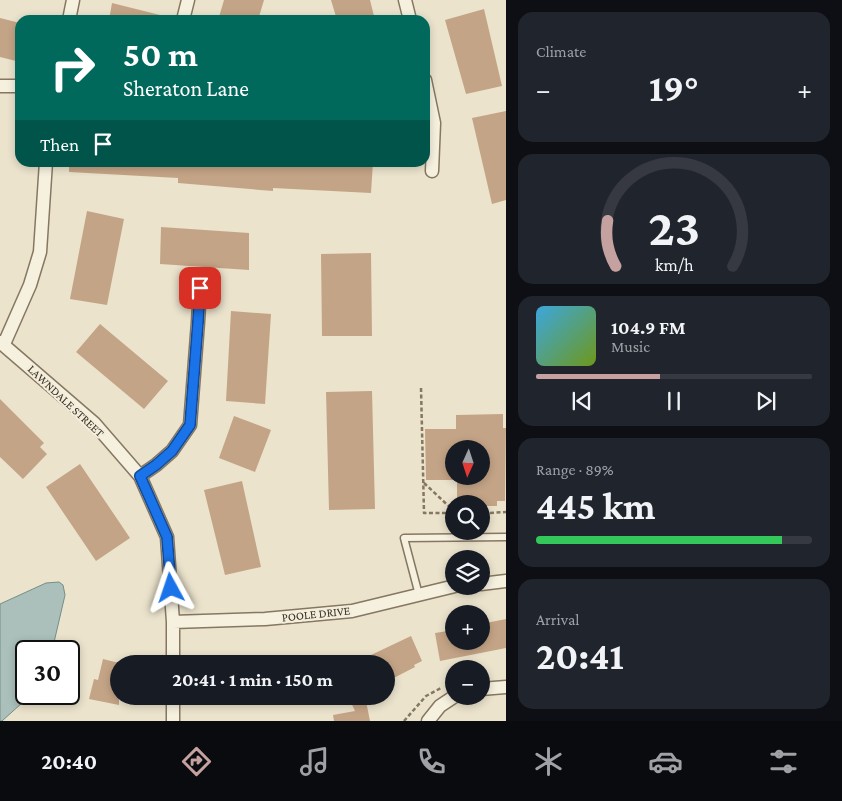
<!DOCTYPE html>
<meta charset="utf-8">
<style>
body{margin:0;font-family:"Crimson Pro",serif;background:#20242c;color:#f1f3f6;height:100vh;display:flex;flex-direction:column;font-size:19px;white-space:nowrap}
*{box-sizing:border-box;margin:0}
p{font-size:16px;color:#9ea1a6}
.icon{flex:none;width:28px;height:28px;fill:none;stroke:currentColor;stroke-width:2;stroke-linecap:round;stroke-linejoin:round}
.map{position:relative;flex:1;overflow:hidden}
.sheet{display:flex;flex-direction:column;gap:12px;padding:12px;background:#0d0f14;width:336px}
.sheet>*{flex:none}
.guide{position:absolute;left:15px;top:15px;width:415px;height:152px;border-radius:15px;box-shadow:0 2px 8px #0003;background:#00695c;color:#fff;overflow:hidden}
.needle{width:32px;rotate:183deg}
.buttons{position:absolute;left:445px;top:440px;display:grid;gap:10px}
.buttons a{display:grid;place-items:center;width:45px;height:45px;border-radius:50%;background:#171b24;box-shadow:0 2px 8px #0003;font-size:25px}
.speed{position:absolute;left:15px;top:640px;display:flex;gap:10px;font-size:25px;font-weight:700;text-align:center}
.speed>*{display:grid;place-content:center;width:65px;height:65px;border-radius:50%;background:#171b24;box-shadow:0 2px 8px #0003;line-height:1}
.speed .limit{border:2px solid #111;border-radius:8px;background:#fff;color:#111}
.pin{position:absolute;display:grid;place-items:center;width:42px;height:42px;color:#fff;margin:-21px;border-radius:10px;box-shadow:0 2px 8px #0006}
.me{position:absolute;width:55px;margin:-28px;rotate:355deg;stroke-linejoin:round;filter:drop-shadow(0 0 4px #0008)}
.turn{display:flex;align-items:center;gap:18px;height:105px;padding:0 25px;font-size:22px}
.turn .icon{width:65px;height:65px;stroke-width:2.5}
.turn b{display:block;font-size:35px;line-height:42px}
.then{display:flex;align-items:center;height:48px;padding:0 25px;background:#0003;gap:10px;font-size:19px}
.big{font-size:38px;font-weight:700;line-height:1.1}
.sheet .tile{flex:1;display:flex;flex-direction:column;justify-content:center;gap:8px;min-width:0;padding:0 18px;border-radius:15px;background:#20242c}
.sheet .dial{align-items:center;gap:0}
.dial svg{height:130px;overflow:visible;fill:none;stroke:#363941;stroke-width:7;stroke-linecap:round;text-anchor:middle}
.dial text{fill:#f1f3f6;stroke:none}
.song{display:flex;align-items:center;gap:15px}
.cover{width:60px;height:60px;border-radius:8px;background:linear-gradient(135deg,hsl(200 70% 55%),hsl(80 70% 35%))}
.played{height:5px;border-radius:2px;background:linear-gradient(90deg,#c5a1a0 45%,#363941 45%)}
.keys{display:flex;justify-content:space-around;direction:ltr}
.heat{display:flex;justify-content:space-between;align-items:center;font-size:28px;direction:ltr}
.charge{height:8px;border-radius:4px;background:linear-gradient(90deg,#34c759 89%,#363941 0)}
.trip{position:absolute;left:110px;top:655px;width:285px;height:50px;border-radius:25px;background:#171b24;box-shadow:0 2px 8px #0003;font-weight:700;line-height:50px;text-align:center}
.tabs{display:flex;height:80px;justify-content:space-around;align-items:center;background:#090b0e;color:#9ea1a6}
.tabs .icon{width:35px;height:35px}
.tabs .on{color:#c5a1a0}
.tabs b{font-size:22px;color:#f1f3f6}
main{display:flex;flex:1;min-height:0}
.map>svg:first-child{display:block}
.water{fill:#abc0bb;stroke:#738e89}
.building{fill:#c4a486}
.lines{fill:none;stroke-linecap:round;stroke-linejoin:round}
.service-casing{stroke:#867761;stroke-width:9}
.minor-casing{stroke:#867761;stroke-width:15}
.path{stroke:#867761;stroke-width:2.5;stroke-dasharray:4 2.5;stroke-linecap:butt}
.service{stroke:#f6f0df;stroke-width:6}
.minor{stroke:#f6f0df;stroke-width:12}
.route-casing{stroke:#114b97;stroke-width:12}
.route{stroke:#1a73e8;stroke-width:9}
.labels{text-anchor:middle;stroke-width:4;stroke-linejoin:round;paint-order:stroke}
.street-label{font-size:12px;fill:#382f23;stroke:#f3eddb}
</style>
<main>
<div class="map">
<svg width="506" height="721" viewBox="0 0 506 721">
<rect width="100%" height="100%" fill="#ebe3cc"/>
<!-- water -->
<path class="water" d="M59,582L63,585L65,595L52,651H26V694H32L2,721H0V604L46,583Z"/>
<!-- building -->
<path class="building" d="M224,0H264L258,20H230L219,17Z
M331,0H370L375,20H337Z
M112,3L164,16L163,20H109Z
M484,9L502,86L466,94L445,20Z
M0,18L20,23V62L0,57Z
M506,111V200L492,204L472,118Z
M69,162H373L371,193L273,188V191L178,183V178L69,172Z
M87,211L124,219L107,305L70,299Z
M161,227L249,233V270L160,264Z
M371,253L372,336H322L321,254Z
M231,311L271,314L265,404L226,401Z
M100,324L168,381L144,409L76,352Z
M372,391L375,509L329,510L326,392Z
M0,399L44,443L40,447L47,454L23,479L0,457Z
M503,414V428H506L505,501H497V506H481V504H465V501H457V476H481V449H454V480H426L425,429H456V415Z
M234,416L271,430L255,472L219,458Z
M80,464L130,538L96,561L46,487Z
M242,481L261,567L225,575L204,490Z
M506,619V648L440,661L435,633L454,630V641H481V624Z
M411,636L422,661L414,665L415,667L386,682V664H352Z
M103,659L119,663V705L89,699L94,679L98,680Z
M348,696H365L370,721H334L333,715L355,711Z"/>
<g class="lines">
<!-- service casing -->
<g class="service-casing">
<path id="service" d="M419,595L404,538L506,537"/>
</g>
<!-- minor casing -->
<g class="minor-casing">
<path id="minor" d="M405,0L410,20
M69,20L73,0
M183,20L188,0
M425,80L434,123L432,171
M0,86H20
M0,342L94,423L140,476L167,537L173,622V664
M4,344L30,285L40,252L46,162
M140,476L156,465L172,451L190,425L198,322L200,288
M481,584L506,581
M173,622L265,619L352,611L455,586
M481,689L506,687
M173,721V696
M428,721L440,706L455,696"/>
</g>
<!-- path -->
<path class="path" d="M421,388L424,513H454
M424,483L454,511
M490,513L506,512
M404,721L426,696L441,688"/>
<!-- service -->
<use href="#service" class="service"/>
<!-- minor -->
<use href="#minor" class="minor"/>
</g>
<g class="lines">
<!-- route casing -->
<g class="route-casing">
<path id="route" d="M171,588L167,537L140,476L156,465L172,451L190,425L198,322L200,288"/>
</g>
<!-- route -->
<use href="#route" class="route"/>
</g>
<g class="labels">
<!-- street labels -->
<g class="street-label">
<text transform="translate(66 401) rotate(43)" y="4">LAWNDALE STREET</text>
<text transform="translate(316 614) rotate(-6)" y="4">POOLE DRIVE</text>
</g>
</g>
</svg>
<div class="buttons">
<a><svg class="needle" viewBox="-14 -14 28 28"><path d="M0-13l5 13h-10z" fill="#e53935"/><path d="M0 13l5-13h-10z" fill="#9ea1a6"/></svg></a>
<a><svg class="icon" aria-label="search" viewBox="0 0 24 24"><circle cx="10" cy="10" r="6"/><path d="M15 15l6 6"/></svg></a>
<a><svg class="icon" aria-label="layers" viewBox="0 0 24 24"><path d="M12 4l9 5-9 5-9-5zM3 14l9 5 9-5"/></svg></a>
<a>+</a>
<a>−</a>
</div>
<div class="speed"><div class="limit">30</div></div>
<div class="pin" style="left:200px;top:288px;background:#d93025"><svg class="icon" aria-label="arrive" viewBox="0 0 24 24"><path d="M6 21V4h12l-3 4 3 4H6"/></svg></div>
<svg class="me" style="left:171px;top:588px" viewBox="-20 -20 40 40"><path d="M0-17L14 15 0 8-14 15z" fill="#1a73e8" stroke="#fff" stroke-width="4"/></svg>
<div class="trip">20:41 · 1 min · 150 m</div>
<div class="guide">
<div class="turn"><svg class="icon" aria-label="right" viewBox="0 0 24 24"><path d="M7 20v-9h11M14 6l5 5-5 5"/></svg><div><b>50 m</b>Sheraton Lane</div></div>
<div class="then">Then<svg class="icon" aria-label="arrive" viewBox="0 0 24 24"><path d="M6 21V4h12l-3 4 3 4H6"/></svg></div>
</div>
</div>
<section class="sheet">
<div class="tile"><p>Climate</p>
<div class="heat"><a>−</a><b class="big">19°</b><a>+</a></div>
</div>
<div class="tile dial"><svg viewBox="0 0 100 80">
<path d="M14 69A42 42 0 1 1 86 69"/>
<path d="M14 69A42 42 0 0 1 9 41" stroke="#c5a1a0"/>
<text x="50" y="56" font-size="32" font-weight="700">23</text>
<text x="50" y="72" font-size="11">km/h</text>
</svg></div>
<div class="tile">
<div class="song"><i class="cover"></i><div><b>104.9 FM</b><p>Music</p></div></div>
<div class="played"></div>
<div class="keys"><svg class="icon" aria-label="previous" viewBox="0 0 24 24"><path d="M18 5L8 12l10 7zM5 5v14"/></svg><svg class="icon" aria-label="pause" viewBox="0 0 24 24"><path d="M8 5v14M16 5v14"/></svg><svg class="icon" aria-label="next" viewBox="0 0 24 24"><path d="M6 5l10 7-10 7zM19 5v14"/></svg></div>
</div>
<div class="tile"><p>Range · 89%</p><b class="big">445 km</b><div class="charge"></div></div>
<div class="tile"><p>Arrival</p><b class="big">20:41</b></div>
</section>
</main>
<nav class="tabs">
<b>20:40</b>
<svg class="icon on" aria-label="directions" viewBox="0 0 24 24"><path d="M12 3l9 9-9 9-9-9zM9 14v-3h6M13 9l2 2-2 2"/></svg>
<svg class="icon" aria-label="music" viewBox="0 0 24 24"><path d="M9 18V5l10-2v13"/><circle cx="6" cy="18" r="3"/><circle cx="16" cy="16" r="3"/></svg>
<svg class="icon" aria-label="phone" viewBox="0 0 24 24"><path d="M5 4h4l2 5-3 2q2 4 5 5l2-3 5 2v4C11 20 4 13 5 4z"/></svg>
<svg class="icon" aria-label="climate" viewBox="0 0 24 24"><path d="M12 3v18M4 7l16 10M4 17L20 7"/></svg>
<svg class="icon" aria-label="car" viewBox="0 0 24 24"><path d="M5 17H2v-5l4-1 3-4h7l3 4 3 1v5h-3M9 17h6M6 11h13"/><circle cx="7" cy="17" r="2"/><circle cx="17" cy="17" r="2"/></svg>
<svg class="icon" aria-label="filters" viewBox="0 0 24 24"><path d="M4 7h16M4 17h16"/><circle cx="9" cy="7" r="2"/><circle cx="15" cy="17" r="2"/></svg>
</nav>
